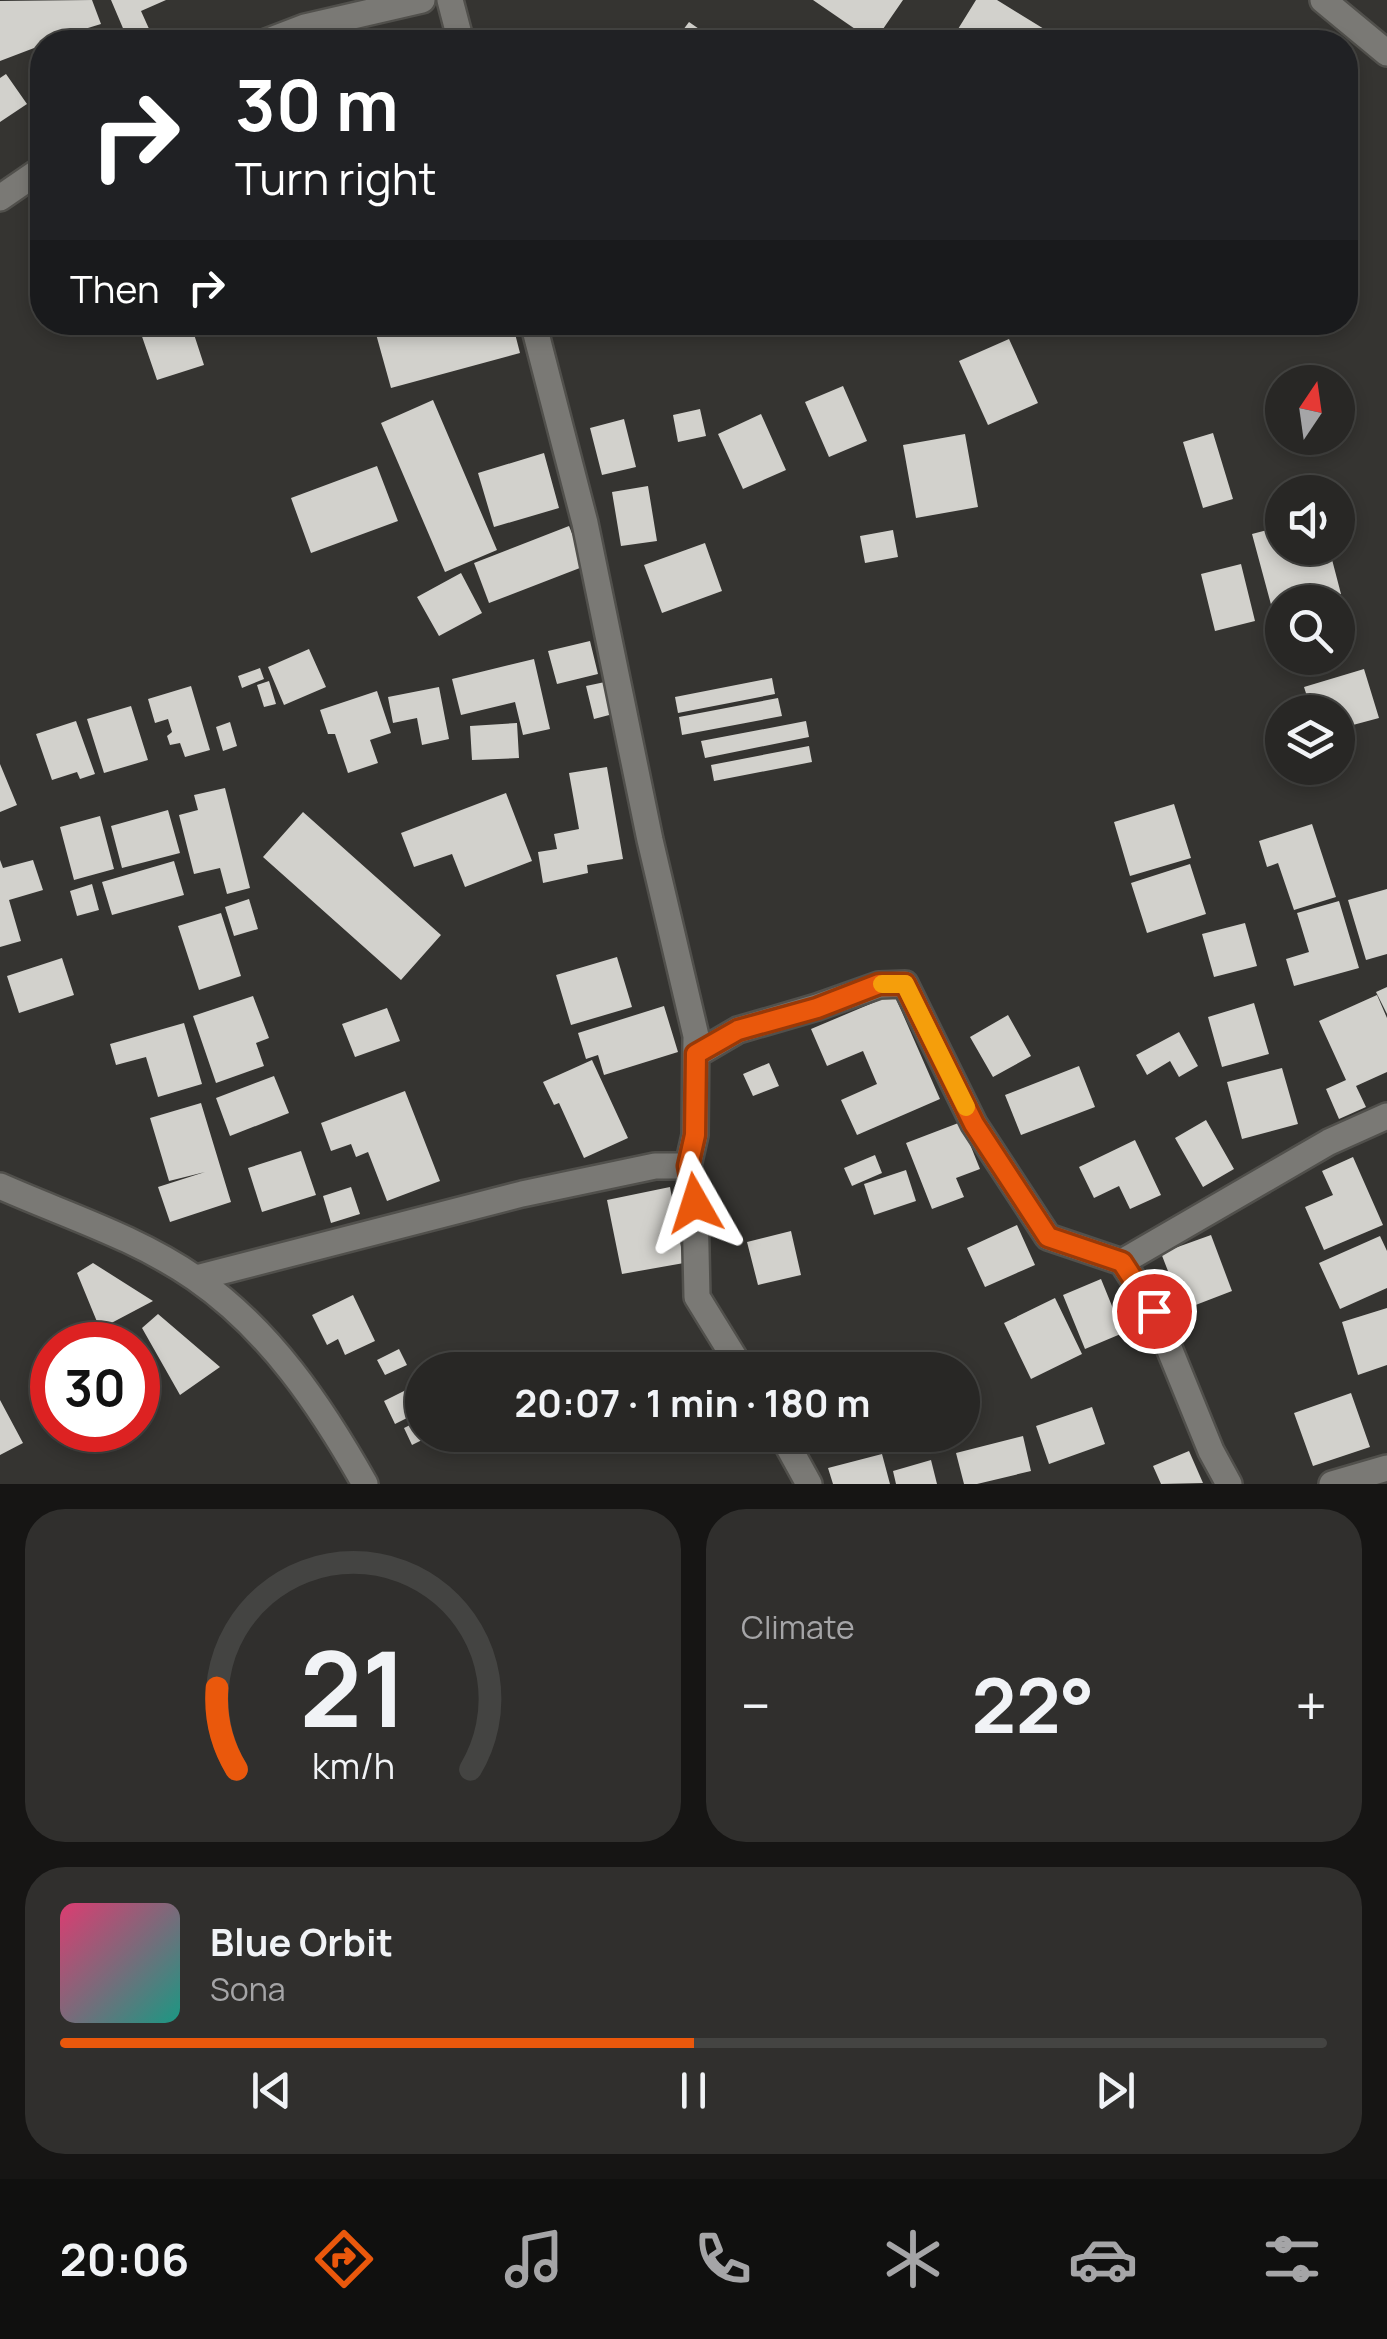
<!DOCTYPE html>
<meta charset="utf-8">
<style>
body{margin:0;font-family:Manrope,sans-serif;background:#302f2d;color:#f1f3f6;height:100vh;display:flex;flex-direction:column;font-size:38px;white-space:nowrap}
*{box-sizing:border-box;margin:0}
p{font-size:32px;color:#a5a5a7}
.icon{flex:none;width:55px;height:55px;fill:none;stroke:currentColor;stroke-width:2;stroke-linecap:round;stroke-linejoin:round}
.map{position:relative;height:1484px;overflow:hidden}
.side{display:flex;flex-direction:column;gap:25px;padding:25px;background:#161514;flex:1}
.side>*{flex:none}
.guide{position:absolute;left:30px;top:30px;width:1328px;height:305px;border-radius:40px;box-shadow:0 5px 15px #0003,0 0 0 2px #444442;background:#202124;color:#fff;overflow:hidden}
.needle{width:65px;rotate:13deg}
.fabs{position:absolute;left:1265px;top:365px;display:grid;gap:20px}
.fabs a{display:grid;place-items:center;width:90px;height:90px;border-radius:50%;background:#282725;box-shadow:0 5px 15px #0003,0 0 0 2px #444442;font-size:50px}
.speed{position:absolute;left:30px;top:1322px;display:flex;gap:20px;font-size:50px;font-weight:700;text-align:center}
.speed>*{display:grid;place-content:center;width:130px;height:130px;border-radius:50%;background:#282725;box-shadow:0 5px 15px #0003,0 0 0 2px #444442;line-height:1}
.speed .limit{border:15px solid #d22;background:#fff;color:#111}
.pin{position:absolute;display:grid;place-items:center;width:85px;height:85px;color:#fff;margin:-42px;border:5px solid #fff;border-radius:50%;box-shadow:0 2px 10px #0007}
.me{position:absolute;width:110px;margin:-55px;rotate:354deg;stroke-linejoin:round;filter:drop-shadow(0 0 8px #0008)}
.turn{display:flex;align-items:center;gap:35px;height:210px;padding:0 40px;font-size:45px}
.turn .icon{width:130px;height:130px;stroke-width:2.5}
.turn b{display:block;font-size:70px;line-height:85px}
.then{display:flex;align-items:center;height:95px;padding:0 40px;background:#0003;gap:20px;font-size:38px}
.big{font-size:75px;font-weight:700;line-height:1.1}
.side .card{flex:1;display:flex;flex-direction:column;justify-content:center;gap:15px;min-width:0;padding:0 35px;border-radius:40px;background:#302f2d}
.side .dial{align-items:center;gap:0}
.dial svg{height:260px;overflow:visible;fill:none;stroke:#444442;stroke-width:7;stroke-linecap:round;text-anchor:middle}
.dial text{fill:#f1f3f6;stroke:none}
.song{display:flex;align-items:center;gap:30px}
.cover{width:120px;height:120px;border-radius:15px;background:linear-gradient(135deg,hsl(340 70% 55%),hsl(170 70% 35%))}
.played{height:10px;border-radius:5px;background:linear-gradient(90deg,#ea580c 50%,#444442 50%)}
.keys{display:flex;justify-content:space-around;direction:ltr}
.heat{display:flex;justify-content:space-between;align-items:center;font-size:55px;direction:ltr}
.side .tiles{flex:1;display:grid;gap:25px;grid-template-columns:1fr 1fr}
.card:last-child{grid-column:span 2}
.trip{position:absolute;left:405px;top:1352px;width:575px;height:100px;border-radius:50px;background:#282725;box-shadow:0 5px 15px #0003,0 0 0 2px #444442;font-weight:700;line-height:100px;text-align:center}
.menu{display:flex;height:160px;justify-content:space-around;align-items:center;background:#10100f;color:#a5a5a7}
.menu .icon{width:70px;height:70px}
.menu .current{color:#ea580c}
.menu b{font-size:45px;color:#f1f3f6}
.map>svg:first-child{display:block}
.building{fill:#d2d1cc}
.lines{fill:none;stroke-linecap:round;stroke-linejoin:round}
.minor-casing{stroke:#51504c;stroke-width:30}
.tertiary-casing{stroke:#51504c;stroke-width:30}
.minor{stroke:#7a7975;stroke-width:25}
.tertiary{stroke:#7a7975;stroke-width:25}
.route-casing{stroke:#983908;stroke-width:25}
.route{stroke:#ea580c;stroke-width:18}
.slow{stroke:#f59e0b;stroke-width:18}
</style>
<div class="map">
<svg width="1387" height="1484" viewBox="0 0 1387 1484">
<rect width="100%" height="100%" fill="#353431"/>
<!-- building -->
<path class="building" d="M92,0L101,24L42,42V45L0,61V1Z
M111,0H166L141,11L150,31L128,40Z
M813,0H903L874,42Z
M976,0H997L1049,32L1043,42H950Z
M689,22L718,42H674Z
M6,74L27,104L0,122V78Z
M137,322H172L174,327L190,322L204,365L157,380Z
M418,322H512L520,353L391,388L376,334Z
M1009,339L1038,403L988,425L959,361Z
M843,386L867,441L829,457L805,402Z
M433,400L497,550L445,572L381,423Z
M700,409L706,436L678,442L673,415Z
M761,414L786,470L743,489L718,434Z
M624,419L636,467L602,475L590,428Z
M1213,433L1233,499L1203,508L1183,442Z
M965,434L978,507L916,518L903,445Z
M544,453L559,508L494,527L478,473Z
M377,466L398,521L311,553L291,498Z
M648,486L657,541L621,546L612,492Z
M569,526L585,566L489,603L474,563Z
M1282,526V548H1329L1341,594L1308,602H1282V609L1273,612L1252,534Z
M893,530L898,557L865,563L860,536Z
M705,543L722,591L662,613L644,565Z
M1241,564L1255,621L1215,631L1201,574Z
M461,573L482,613L439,636L417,597Z
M590,641L598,674L557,684L548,651Z
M309,649L326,687L284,705L268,667Z
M534,659L550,729L523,735L515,702L461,715L452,679Z
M260,668L264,679L242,688L238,676Z
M1364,669L1379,718L1338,729V712H1312L1304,687Z
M772,678L775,694L678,713L675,697Z
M269,681L276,704L264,707L257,685Z
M605,682L613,714L594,719L586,686Z
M191,686L210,750L185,757L180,743L170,745L167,736L172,732L168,719L155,723L148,699Z
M439,687L449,739L422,745L417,718L393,723L388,697Z
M377,691L391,733L370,740L378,763L348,773L335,734H328L320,710Z
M778,698L782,716L682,735L679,717Z
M131,706L148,760L104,773L87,719Z
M76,721L95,774L80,779L77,772L52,780L36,734Z
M806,721L809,737L705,758L701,741Z
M230,722L237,746L223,751L216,727Z
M517,723L519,758L472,760L470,726Z
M809,746L812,762L714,781L711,765Z
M0,764L17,805L0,812Z
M607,767L623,859L587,865L588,873L543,883L538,852L557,849L554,834L579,829L569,773Z
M225,788L250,888L227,894L220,868L194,874L179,815L198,810L194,795Z
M506,793L532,861L465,887L452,854L414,867L401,833Z
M1174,804L1191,858L1130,876L1114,822Z
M168,810L180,853L122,868L111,826Z
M303,812L441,935L401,980L263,857Z
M100,816L114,869L74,880L60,827Z
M1312,824L1336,897L1294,910L1278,863L1267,867L1259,841Z
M0,860L3,868L33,860L43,890L9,900L21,941L0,947Z
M174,861L184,895L112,915L102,882Z
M1190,864L1206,914L1147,933L1131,883Z
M92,884L99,910L77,916L70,891Z
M1387,889V954L1366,960L1348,900Z
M249,899L258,929L234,936L225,907Z
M1339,901L1359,968L1294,986L1286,959L1309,952L1297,913Z
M221,913L241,976L199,990L178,926Z
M1245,923L1257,966L1214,977L1202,934Z
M617,957L632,1007L571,1025L556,975Z
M62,958L74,995L19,1013L7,976Z
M1387,987V1014L1376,992Z
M894,994L940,1099L857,1135L841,1100L877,1084L863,1051L827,1066L811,1029Z
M1377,995L1387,1018V1072L1356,1086L1366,1107L1339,1119L1326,1089L1346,1080L1319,1021Z
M253,996L269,1038L256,1043L264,1066L216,1083L193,1016Z
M1254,1003L1269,1054L1222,1067L1208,1017Z
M664,1006L678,1052L604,1075L598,1055L586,1059L578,1033Z
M387,1008L400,1041L355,1057L342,1024Z
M1008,1015L1031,1056L993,1077L970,1037Z
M184,1023L202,1084L158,1097L146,1057L116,1065L110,1044Z
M1179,1032L1198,1066L1179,1077L1170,1061L1147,1075L1136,1055Z
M592,1060L628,1138L584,1158L559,1103L554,1105L543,1082Z
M769,1063L779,1086L753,1096L743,1074Z
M1079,1066L1095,1107L1021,1135L1005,1095Z
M1282,1068L1298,1124L1242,1139L1227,1082Z
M274,1076L289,1113L230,1136L216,1098Z
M405,1091L440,1181L387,1201L368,1152L356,1157L351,1144L331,1151L321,1123Z
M201,1103L231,1202L170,1222L158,1187L205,1172L169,1181L150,1118Z
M1206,1120L1234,1169L1203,1187L1175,1138Z
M961,1122L980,1169L956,1178L964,1197L932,1209L906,1143Z
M1135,1140L1161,1195L1130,1209L1119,1186L1094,1198L1079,1167Z
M301,1151L316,1195L262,1212L248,1168Z
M875,1155L882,1173L852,1186L844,1168Z
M1353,1157L1383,1225L1324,1250L1305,1207L1333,1195L1322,1171Z
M906,1170L916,1201L874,1215L864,1184Z
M351,1187L360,1214L331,1223L323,1196Z
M670,1187L684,1263L622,1274L607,1200Z
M1017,1225L1035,1265L985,1287L967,1248Z
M791,1231L801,1275L758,1285L747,1242Z
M1211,1235L1232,1291L1193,1306L1183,1280L1173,1284L1161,1253Z
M1380,1236L1387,1251V1288L1340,1309L1319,1263Z
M93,1263L153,1301L100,1329L77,1273Z
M1101,1279L1123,1333L1085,1349L1063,1295Z
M353,1295L375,1341L345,1355L338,1339L327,1345L312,1315Z
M1055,1298L1082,1354L1031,1379L1004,1323Z
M1387,1308V1365L1358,1375L1342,1322Z
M158,1314L220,1367L180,1395L142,1328Z
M133,1338L152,1369L138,1376V1345H117Z
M399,1349L407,1365L385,1375L377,1360Z
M408,1389L419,1412L395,1424L384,1401Z
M1351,1393L1370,1447L1313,1466L1294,1413Z
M0,1400L23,1443L0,1455Z
M1092,1407L1105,1444L1049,1464L1036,1426Z
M422,1419V1435H432L412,1445L404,1428Z
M842,1435H883L885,1440L847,1453Z
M1023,1436L1031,1471L977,1484H964L956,1453Z
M1189,1451L1203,1483L1161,1484L1153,1466Z
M882,1454L890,1484H833L828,1468Z
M931,1460L937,1484H896L893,1471Z"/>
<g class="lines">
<!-- minor casing -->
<g class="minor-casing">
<path id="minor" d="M450,0L461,42
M533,322L585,523L650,840L696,1036L695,1135L688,1166L695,1203L697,1297L742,1370
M697,1054L738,1030L817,1007L879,985L905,984L974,1124L1048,1237L1122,1262L1329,1142L1387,1116
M0,1186C65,1215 136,1237 195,1278C270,1330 321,1406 365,1484
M1122,1262L1154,1311L1211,1451L1229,1484
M196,1278L522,1194L655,1166H688
M782,1435L809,1484
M1332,1484L1387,1468"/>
</g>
<!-- tertiary casing -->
<g class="tertiary-casing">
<path id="tertiary" d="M1323,0L1387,53
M266,42L305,27L422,0
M0,198L42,169"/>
</g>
<!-- minor -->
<use href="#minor" class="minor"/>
<!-- tertiary -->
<use href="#tertiary" class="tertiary"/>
</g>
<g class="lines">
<!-- route casing -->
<g class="route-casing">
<path id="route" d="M695,1203L688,1166L695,1135L696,1054L738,1030L817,1008L879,984H905L974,1124L1048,1237L1122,1262L1154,1311"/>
</g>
<!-- route -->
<use href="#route" class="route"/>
<!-- slow -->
<path class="slow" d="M882,984H905L966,1107"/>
</g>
</svg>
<div class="fabs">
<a><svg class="needle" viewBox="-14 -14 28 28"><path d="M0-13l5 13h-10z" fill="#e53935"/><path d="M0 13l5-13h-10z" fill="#a5a5a7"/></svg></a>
<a><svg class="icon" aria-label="sound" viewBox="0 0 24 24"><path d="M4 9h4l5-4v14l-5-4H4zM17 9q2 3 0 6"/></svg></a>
<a><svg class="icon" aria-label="search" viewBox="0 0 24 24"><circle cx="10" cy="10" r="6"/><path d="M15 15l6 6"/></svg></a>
<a><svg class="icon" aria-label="layers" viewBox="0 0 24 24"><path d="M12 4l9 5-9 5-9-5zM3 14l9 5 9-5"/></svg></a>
</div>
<div class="speed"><div class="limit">30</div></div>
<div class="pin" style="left:1154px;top:1311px;background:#d93025"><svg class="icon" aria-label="arrive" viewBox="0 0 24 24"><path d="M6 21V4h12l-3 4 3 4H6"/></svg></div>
<svg class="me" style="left:695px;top:1203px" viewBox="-20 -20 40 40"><path d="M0-17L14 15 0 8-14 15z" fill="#ea580c" stroke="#fff" stroke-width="4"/></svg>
<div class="trip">20:07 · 1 min · 180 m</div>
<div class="guide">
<div class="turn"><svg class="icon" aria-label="right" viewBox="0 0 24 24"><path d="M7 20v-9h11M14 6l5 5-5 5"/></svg><div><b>30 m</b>Turn right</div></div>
<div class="then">Then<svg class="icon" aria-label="right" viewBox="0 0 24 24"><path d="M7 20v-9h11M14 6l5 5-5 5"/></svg></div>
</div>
</div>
<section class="side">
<div class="tiles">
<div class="card dial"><svg viewBox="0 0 100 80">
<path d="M14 69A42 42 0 1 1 86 69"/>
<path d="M14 69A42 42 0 0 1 8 44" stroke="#ea580c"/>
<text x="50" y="56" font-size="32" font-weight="700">21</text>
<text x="50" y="72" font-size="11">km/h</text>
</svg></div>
<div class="card"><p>Climate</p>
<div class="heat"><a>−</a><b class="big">22°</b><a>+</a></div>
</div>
<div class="card">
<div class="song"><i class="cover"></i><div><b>Blue Orbit</b><p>Sona</p></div></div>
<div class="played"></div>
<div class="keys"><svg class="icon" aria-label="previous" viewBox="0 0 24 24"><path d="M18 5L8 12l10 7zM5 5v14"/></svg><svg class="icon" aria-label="pause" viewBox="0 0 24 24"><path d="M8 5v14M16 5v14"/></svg><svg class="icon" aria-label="next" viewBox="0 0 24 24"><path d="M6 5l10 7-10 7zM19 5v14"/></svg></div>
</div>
</div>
</section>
<nav class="menu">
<b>20:06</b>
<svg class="icon current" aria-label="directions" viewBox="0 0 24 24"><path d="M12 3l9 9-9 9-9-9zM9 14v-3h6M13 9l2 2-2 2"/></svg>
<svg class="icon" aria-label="music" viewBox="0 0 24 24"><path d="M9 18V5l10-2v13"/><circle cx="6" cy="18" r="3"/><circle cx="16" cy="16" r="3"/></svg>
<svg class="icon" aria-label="phone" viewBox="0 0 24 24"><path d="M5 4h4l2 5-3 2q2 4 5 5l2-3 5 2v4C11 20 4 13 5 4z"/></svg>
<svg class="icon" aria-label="climate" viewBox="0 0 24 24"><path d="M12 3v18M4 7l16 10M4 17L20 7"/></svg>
<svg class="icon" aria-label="car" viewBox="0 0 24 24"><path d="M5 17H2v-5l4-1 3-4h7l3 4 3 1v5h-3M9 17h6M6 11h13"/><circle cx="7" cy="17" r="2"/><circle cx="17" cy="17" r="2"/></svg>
<svg class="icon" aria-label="filters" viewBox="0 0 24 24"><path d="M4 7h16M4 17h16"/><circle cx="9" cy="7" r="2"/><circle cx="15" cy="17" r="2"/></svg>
</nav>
